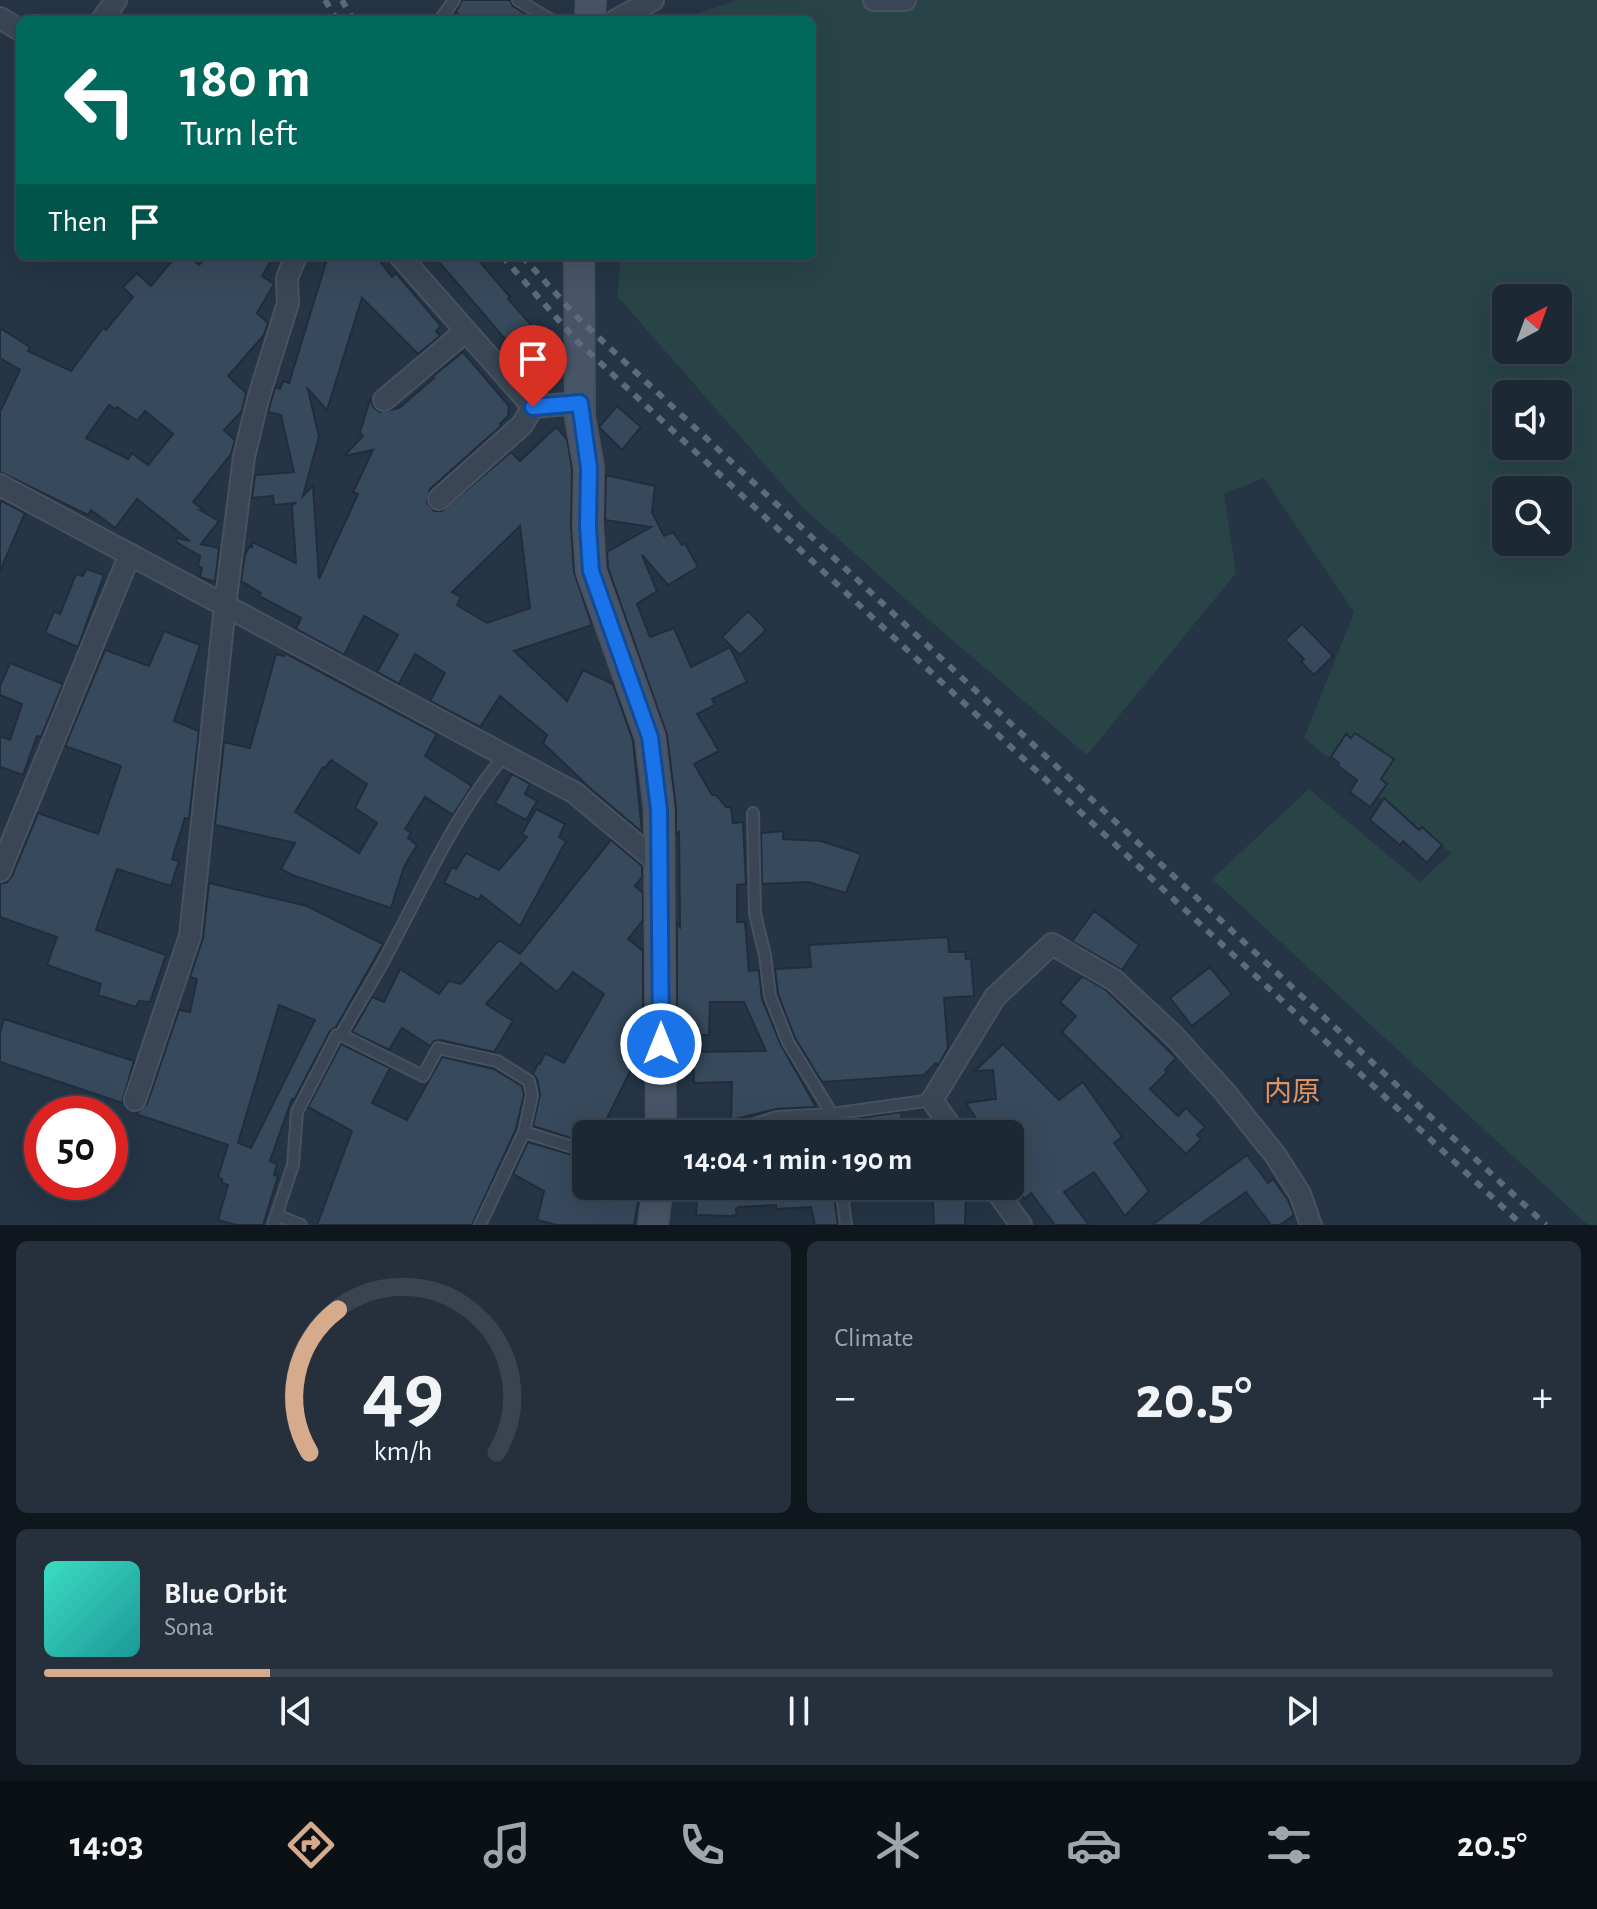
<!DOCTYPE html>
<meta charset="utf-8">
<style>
body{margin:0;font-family:"Alegreya Sans","Noto Sans JP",sans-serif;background:#25303c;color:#f1f3f6;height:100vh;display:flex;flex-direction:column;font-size:30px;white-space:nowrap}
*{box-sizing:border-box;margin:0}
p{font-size:26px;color:#a0a6ac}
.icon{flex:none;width:44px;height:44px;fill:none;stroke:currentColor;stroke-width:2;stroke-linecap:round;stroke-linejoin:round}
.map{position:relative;height:1225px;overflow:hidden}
.side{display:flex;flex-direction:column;gap:16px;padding:16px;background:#0f161d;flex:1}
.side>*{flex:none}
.banner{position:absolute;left:16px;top:16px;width:800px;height:244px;border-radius:12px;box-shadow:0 8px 32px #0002,0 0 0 2px #3a444f;background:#00695c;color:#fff;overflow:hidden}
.needle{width:52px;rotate:41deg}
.fabs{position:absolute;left:1492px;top:284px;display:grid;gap:16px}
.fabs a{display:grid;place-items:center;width:80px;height:80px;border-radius:12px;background:#1c2834;box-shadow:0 8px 32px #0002,0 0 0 2px #3a444f;font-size:40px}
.speed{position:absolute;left:24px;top:1096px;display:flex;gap:16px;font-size:40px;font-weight:700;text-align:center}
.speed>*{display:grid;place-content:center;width:104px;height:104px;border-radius:50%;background:#1c2834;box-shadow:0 8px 32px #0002,0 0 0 2px #3a444f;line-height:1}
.speed .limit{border:12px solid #d22;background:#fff;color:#111}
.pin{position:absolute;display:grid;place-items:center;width:68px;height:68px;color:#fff;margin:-82px -34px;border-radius:50% 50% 50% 0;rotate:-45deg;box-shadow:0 0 8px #0007}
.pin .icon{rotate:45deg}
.me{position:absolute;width:88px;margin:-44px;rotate:0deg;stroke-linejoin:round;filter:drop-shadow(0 0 6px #0008)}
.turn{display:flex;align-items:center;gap:28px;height:168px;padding:0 32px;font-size:36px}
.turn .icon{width:104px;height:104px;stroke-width:2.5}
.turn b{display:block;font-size:56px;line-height:68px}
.then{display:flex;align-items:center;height:76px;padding:0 32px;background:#0003;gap:16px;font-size:30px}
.big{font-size:60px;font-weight:700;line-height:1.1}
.side .widget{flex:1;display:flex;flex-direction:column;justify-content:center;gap:12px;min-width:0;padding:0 28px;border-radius:12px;background:#25303c}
.side .dial{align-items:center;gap:0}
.dial svg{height:208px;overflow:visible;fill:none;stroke:#3a444f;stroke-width:7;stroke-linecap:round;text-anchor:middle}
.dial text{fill:#f1f3f6;stroke:none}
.song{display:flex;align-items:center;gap:24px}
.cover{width:96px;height:96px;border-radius:12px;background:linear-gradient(135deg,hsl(170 70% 55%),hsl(180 70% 35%))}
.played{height:8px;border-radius:4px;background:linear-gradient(90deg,#d6ab8b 15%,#3a444f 15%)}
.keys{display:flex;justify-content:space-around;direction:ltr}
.heat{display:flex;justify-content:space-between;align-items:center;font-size:44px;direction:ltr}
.side .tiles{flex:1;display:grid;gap:16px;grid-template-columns:1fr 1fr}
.widget:last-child{grid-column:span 2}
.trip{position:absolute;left:572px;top:1120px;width:452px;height:80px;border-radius:12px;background:#1c2834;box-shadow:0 8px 32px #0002,0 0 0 2px #3a444f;font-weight:700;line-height:80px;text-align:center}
.menu{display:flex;height:128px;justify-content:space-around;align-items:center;background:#0b1015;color:#a0a6ac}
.menu .icon{width:56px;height:56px}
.menu .active{color:#d6ab8b}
.menu b{font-size:36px;color:#f1f3f6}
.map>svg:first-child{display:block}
.green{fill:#284447;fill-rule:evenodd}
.building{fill:#37495c;stroke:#212d3c;stroke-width:2;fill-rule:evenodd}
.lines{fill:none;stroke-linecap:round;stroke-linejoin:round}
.service-casing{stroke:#475261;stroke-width:14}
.minor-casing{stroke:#475261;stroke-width:24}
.secondary-casing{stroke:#475261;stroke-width:32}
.service{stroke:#3a4655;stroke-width:10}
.minor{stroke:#3a4655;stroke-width:20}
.secondary{stroke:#485568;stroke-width:28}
.rail{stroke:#5c6b7c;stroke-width:6;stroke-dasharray:8 8;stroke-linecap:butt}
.route-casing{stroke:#114b97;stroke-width:20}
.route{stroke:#1a73e8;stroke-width:14}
.labels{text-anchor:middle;stroke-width:8;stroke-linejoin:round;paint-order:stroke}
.quarter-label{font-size:28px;fill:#de9363;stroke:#1f2b3b}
</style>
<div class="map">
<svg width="1597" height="1225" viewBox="0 0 1597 1225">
<rect width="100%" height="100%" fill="#253546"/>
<!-- green -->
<path class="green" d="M738,0H1597V1225H1588L1212,879L1309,789L1420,882L1451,853L1304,738L1354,612L1264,478L1224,494L1236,573L1087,755L938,628L800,505L617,296L621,256H812V20H678ZM1506,298H1558V350H1506ZM1506,394H1558V446H1506ZM1506,490H1558V542H1506Z"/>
<!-- building -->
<path class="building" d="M462,0H510L513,6L526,14L522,20H466L456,12Z
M176,256H189L199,265L207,256H274L262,276L274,284L257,313L268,323L264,335L228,376L246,393L242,411L224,430L235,440L231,454L193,502L204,510H200L219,521L201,544L219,548L215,582L200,577L202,568L198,566L200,556L176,542L177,538L190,541L137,499L115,528L91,510L88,515L0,472V412L20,370L0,358V328L30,347L28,351L71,371L103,328L106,330L133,297L123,287L137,273L151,286ZM109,405L115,409L117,407L137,421L145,411L173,434L148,465L132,453L128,459L86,438Z
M328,256H376L392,277L396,273L441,326L436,331L440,336L418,354L362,298L327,410L308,389L319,437L303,496L313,486L319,579L358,494L353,492L373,450L344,456L363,436L360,432L370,400L374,408L380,412L399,408L434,378L432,377L463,352L509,406L508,416L500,424L501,426L430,489L427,502L434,511H442L511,452L520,461L556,427L567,439L572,469L571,526L574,572L592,625L514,651L567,701L583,670L613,684L633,741L642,832L592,790L543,743L547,735L500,696L480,727L430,701L445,673L415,654L399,684L377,672L398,635L364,616L344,655L296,629L301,618L259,596L261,593L241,581L245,554L250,546L252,547V542L296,563L292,506L295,503L274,505L273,496L252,498L255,475L294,472L281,415L268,412L275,387L280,389L283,381L289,383ZM520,526L530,608L487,623L457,605L461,597L452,592Z
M434,256H475L510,297L508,299L550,346L547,349L560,366L539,383L535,378L533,380L512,358L517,353Z
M617,406L641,427L622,450L599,427Z
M606,475L655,486L652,512L664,536L673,532L682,545L685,543L698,567L668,585L642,555L657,591L637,604L650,637L674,628L691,667L730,647L747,682L712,699L715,705L697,714L719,751L694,764L712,795H716L726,807H731L733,823L743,822L746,884L737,885V922H745L749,971L759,970L762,999L781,1045L816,1107L776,1109L731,1120L732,1082L694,1083L693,1052L766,1051L744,1002H710L709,1035H677V924L680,927L679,832L676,835V808L667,735L608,568L607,552L651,527L605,520Z
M2,501L25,513L0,571V504Z
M86,569L104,575L78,647L45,633L54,611L60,614L76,574L83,576Z
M748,611L766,630L740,655L722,637Z
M1302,624L1333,656L1314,675L1301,662L1304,659L1285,640Z
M164,631L200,645L174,721L199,731L189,819L185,818L172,859L179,861L171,886L117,869L96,930L166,955L150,1002L139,1001L136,1007L98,995L101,984L47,965L57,937L0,917V884L7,882L12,876L38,813L98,834L121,766L65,746L105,650L149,666Z
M285,653L437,734L425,756L472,786L453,815L425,797L405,829L411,833L408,838L417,845L404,867L391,908L292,875L281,869L295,843L215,825L224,742L250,748L276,654L284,656ZM331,760L367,784L355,808L377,823L359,853L295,812L323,767L325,768Z
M10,663L63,684L41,737L37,736L23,775L0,767V736L10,740L22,704L0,695V686Z
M1355,733L1394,759L1381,779L1387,784L1370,807L1350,792L1357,780L1338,766L1339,763L1331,757L1346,734L1351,738Z
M512,774L530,784L525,794L537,801L526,820L495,803Z
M1384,798L1419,830L1422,827L1442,845L1427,863L1403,841L1400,845L1370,820Z
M536,809L565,824L559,837L566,841L520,926L481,895L479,900L444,883L452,867L456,869L466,853L499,870L527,837L522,834Z
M783,831V839L821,841L861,854L846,893L808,882L762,884L761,833Z
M611,840L642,866V877L635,886L643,893V920L628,939L643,951V1019L621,1047L637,1057L600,1133L586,1126V1143L533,1126L540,1094L537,1079L533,1074L538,1063L540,1064L545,1053L564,1063L604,994L573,972L557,992L521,963L486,1004L513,1021L494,1052L440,1040L434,1041L430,1046L402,1028L389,1050L352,1032L372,997L384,1002L400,969L439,994L449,981L461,984L499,940L520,954Z
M209,883L307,906L383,944L336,1027L330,1031L294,1100L292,1099L270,1161L277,1164L274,1175L278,1176L263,1225H236L218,1220L228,1185L222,1183V1179L218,1177L228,1145L136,1114L147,1104L179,1010L190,1012L197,979L190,977L203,938ZM279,1005L315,1020L251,1148L238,1143Z
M1094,911L1139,945L1122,970L1072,941Z
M948,937L949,952H965L966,959L971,958L974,996L944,998L948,1048L938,1066L936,1063L924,1075L822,1082L795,1038L778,994L775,969L811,967L809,945Z
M1210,967L1232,994L1192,1026L1170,998Z
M1082,976L1106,990L1176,1058L1165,1070L1167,1072L1150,1089L1178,1116L1186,1108L1205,1127L1197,1135L1201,1139L1186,1154L1062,1032L1076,1016L1060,1002Z
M4,1019L134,1061L122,1103L0,1062V1033Z
M341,1044L390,1068L372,1103L407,1120L442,1057L494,1069L522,1086L524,1095L516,1129L472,1225H317L352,1131L308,1107Z
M1003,1044L1059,1100L1083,1082L1122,1137L1114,1143L1149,1191L1125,1216L1094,1172L1064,1192L1089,1225H1055L1031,1193L1025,1199L1010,1181V1134H986L966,1103L996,1099L993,1070L975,1071Z
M901,1112L904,1134H842L841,1121Z
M528,1142L586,1159V1186H641L634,1225H557L537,1220L544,1191L513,1174Z
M1247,1155L1268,1183L1273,1179L1288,1200L1294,1215L1280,1225H1271L1246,1192L1199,1225H1152Z
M698,1186L744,1189V1186H811L812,1199L834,1197L838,1225H815L811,1207L776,1209V1205L739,1207L736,1209L737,1214L732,1216L696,1215Z
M966,1189L965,1225H934L933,1200L940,1201V1191Z"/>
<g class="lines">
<!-- service casing -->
<g class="service-casing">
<path id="service" d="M518,0L551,20
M440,20L454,0
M753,813L755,914L765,955L770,996L788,1042L832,1114L932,1100
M341,1035L423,1076L438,1048L497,1061L529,1081L532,1095L524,1132
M665,1134L734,1131L777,1117L832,1114L834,1134
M841,1186L846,1225
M276,1215L301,1225
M273,1225L293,1165L297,1112L337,1035H341C357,1006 375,978 390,949C425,883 456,813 504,756
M480,1225L524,1132L586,1151"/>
</g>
<!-- minor casing -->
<g class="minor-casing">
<path id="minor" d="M874,0H905
M0,18L20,30
M102,20L116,0
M616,20L653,0
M400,256L533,407L580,403
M384,400L466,331
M0,485L575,793L661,865
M439,499L522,425L533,407
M0,871L130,554
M135,1100L190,936L225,606L244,457L258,399L288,303L287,278L296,256
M956,1134L932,1100L995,997L1052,944L1114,980L1174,1036L1224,1091L1276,1156L1300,1194L1311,1225
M993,1186L1021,1225"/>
</g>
<!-- secondary casing -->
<g class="secondary-casing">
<path id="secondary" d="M590,20L591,0
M579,256L580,417L589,468L588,526L591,571L650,737L659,810L661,1134
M653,1225L658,1186"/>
</g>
<!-- service -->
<use href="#service" class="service"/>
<!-- minor -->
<use href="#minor" class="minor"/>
<!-- secondary -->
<use href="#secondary" class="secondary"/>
<!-- rail -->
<path class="rail" d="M325,0L337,20
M342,0L353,20
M502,256L578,342L1522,1225
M522,256L579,319L1546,1225"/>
</g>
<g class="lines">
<!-- route casing -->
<g class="route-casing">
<path id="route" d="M533,407L580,403L589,468L588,526L591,571L650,737L659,810L661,1044"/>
</g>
<!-- route -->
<use href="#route" class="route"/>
</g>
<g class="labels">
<!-- quarter labels -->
<g class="quarter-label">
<text x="1292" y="1101">内原</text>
</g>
</g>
</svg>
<div class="fabs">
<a><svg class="needle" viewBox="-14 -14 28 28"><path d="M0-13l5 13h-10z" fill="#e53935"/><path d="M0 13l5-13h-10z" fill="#a0a6ac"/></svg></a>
<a><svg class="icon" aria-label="sound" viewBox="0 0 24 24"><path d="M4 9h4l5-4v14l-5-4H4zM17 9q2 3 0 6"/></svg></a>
<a><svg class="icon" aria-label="search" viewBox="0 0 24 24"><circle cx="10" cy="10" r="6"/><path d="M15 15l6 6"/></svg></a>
</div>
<div class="speed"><div class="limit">50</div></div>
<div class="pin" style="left:533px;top:407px;background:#d93025"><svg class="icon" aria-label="arrive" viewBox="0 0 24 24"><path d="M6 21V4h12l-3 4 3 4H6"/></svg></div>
<svg class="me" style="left:661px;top:1044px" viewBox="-20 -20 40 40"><circle r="17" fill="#1a73e8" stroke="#fff" stroke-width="3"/><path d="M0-11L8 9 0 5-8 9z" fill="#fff"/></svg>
<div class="trip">14:04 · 1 min · 190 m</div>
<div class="banner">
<div class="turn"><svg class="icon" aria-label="left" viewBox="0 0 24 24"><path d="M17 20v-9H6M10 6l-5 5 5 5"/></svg><div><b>180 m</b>Turn left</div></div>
<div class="then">Then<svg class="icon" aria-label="arrive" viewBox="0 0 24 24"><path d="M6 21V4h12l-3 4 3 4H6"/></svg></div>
</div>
</div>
<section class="side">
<div class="tiles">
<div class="widget dial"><svg viewBox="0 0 100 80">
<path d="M14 69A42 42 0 1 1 86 69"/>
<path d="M14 69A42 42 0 0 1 25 14" stroke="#d6ab8b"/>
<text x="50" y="56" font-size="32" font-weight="700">49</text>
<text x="50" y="72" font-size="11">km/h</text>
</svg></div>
<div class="widget"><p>Climate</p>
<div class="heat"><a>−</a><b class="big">20.5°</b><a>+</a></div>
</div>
<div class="widget">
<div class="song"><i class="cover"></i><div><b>Blue Orbit</b><p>Sona</p></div></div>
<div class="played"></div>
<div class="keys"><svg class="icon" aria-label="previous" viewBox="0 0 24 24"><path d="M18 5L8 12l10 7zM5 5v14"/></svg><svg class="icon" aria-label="pause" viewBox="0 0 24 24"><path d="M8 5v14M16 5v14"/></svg><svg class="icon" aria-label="next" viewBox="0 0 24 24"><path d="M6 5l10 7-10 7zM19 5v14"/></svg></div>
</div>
</div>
</section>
<nav class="menu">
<b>14:03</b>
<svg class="icon active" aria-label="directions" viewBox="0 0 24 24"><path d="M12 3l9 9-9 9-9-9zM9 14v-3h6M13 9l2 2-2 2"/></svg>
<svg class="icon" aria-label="music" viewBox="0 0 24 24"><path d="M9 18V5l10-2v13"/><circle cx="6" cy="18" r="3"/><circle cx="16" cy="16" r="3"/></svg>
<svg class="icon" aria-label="phone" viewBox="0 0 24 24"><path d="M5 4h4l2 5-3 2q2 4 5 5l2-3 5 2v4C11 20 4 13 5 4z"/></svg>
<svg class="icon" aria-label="climate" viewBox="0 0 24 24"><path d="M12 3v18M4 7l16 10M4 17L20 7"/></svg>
<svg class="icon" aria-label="car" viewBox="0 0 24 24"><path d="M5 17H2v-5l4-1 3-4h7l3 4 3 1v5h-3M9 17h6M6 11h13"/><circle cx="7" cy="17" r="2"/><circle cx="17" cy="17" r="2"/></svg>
<svg class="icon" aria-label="filters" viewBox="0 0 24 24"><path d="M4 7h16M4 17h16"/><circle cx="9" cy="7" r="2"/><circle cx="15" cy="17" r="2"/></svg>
<b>20.5°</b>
</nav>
